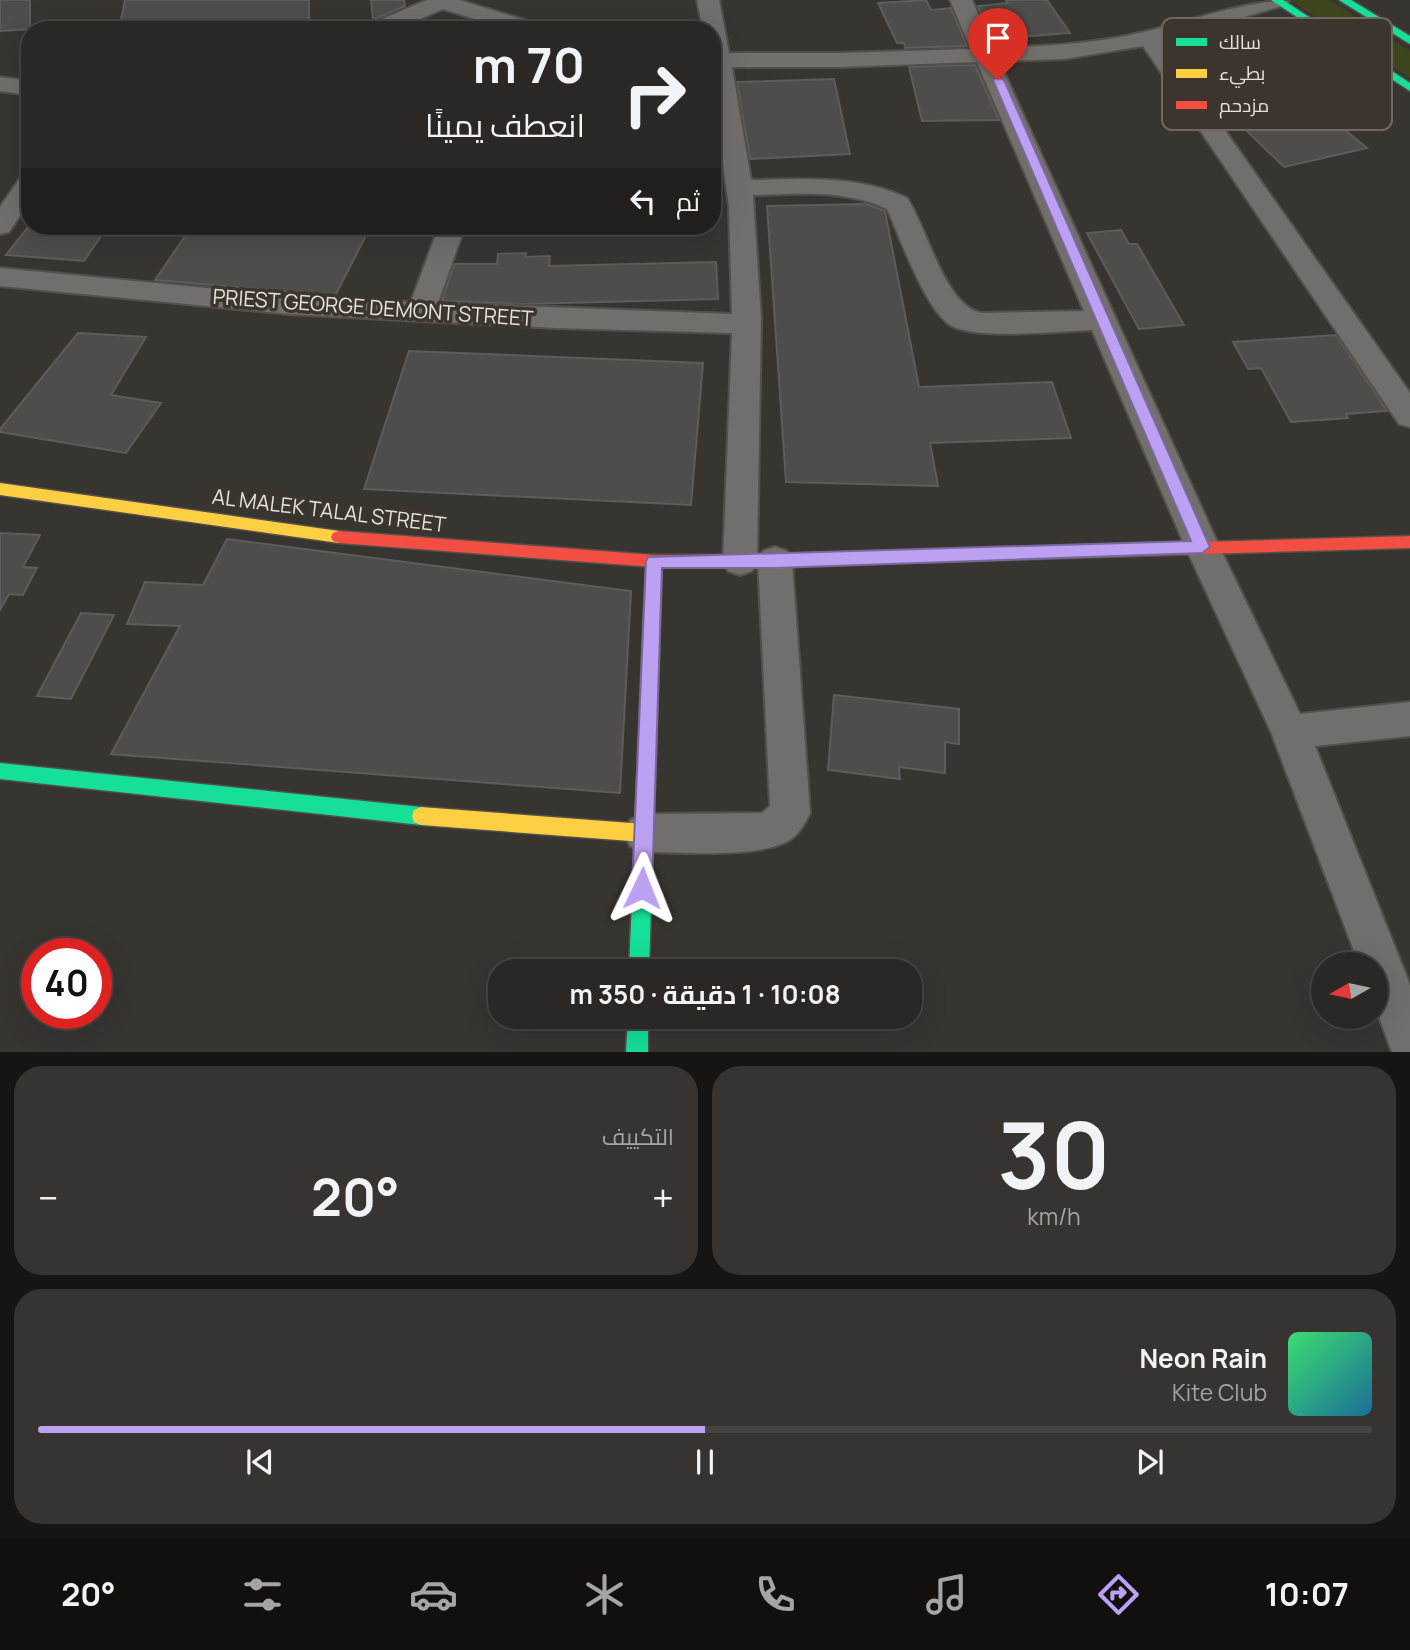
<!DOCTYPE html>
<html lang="ar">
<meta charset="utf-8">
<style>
body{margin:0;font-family:Manrope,Cairo,sans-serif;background:#363331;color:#f1f3f6;direction:rtl;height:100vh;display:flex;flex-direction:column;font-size:26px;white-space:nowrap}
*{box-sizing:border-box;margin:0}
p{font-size:23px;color:#a5a5a6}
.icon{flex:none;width:38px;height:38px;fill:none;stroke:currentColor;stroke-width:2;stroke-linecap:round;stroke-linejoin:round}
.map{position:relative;height:1052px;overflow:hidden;direction:ltr}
.side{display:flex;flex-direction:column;gap:14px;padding:14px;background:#171514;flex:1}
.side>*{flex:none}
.banner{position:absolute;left:21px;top:21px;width:700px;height:214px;border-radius:28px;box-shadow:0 7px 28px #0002,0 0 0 2px #464441;direction:rtl;background:#2a2724;color:#f1f3f6;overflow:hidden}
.needle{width:46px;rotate:261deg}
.tools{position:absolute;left:1311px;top:952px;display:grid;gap:14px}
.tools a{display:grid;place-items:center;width:77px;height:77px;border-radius:50%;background:#2a2724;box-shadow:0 7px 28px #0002,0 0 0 2px #464441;font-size:35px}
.speed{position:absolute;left:21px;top:938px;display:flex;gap:14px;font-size:35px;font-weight:700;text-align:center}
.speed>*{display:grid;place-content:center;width:91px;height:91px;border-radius:50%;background:#2a2724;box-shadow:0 7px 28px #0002,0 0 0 2px #464441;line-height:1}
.speed .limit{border:10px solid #d22;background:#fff;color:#111}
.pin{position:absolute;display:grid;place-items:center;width:60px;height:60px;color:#fff;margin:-72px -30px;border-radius:50% 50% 50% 0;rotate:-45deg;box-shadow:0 0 7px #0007}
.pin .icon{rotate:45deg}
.me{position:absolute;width:77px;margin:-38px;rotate:2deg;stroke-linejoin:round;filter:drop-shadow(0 0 5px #0008)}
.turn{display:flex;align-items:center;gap:24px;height:147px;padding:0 21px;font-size:32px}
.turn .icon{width:91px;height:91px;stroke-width:2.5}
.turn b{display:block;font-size:49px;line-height:60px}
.then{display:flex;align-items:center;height:66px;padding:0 21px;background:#0003;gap:14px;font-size:26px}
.big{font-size:52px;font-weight:700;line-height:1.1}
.side .widget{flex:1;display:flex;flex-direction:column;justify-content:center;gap:10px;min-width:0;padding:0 24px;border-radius:28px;background:#363331}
.side .dial{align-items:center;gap:0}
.dial b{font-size:91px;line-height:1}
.song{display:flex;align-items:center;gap:21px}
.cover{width:84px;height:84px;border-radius:10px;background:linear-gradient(135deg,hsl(140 70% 55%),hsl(200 70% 35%))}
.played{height:7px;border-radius:4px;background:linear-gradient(90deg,#bca0f2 50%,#464441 50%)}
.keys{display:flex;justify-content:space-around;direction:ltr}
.heat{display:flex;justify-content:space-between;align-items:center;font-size:38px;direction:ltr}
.side .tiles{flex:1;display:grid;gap:14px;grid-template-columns:1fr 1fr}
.widget:last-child{grid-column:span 2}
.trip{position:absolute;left:488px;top:959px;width:434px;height:70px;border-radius:28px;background:#2a2724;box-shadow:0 7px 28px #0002,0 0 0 2px #464441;font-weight:700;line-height:70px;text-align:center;direction:rtl}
.dock{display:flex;height:112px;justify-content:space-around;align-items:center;background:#11100e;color:#a5a5a6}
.dock .icon{width:49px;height:49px}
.dock .current{color:#bca0f2}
.dock b{font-size:32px;color:#f1f3f6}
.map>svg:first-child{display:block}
.green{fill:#3e451d}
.building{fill:#4f4c4c;stroke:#5e5b5b;stroke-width:2}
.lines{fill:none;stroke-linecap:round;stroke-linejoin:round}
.street-casing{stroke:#53504b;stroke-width:4}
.fast-casing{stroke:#53504b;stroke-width:3}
.slow-casing{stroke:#53504b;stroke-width:3}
.jam-casing{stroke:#53504b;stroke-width:3}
.street{fill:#716e6b;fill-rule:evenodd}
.fast{fill:#16e098;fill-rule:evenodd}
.slow{fill:#ffcf43;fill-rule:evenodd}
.jam{fill:#f24e42;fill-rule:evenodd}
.route{fill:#bca0f2;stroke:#7a689d;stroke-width:2}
.labels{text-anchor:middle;stroke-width:7;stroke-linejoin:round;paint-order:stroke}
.street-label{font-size:21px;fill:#e4e0db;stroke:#3b352d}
.key{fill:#3b352d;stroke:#6e6861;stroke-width:2}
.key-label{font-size:19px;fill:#e4e0db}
</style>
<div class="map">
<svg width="1410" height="1052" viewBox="0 0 1410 1052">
<rect width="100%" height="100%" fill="#383430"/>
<!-- green -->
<path class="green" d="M1290,0H1329L1410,51V78Z"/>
<!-- building -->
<path class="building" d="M0,0H30V29L0,31Z
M125,0H309V30H119Z
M371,0H404L405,6L373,20Z
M926,0L931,10L951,8L967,46L905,48L904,43H897L878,3Z
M1006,0H1047L1070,33L992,39L978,6L1008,3Z
M1300,37L1382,108L1329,117L1367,148L1284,167L1212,97L1233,94L1199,60L1242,54L1235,47Z
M975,65L999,120L922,121L909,67Z
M834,79L850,154L750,159L737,82Z
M866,204L885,211L919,387L1052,382L1071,438L930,443L938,486L786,482L767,206Z
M29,226H108L84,261L6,255Z
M192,226H371L335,296L155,280Z
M1121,230L1129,244H1137L1184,325L1139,329L1087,233Z
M526,253L525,257L550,256L549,266L716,262L718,299L524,304L442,301L454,264H497L498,254Z
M78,333L146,337L111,395L161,403L126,453L0,432V429Z
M1336,335L1387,411L1346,414L1348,418L1291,422L1261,368L1248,369L1233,342Z
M409,351L703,363L691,505L364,489Z
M0,533L40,535L23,567L37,568L23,595L9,594L0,610Z
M227,539L631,591L620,793L111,754L180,626L127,624L145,582L203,585Z
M81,613L114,615L71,699L37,696Z
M834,695L959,709V744L945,742V773L899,767L900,779L828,770Z"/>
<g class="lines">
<!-- street casing -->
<g class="street-casing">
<path id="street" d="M427,0H459L541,25L544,30H510L443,9L395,30H365L368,25Z
M697,0H719L729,53H841L971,49L950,0H972L993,48C1045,46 1097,44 1148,31C1189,21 1248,0 1289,1L1285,5L1162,41L1410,393V427L1399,424L1143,46L1064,59L999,61L1219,546L1300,714L1410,702V736L1315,746L1410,985V1052H1392L1376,1009V964H1359L1271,732L1185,546L1092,330C1061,331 978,340 952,326C926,312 900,237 887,209C846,189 798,194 753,195L761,318L757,561L752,571L740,575L728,571L723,561L732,333L555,328L289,314L0,286V268L289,296L411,302L439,226H465L438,303L732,314L729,207L712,83V30H703ZM977,62L1084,311L982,313C944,306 928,229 907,198C858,175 804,179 751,180L732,67H841Z
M0,77L30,81V95L0,91Z
M30,174V201L9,232L0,234V207L21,177Z
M775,547L787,551L792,561L810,813C805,823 800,833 791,839C762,859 681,852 644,852L630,846L624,833L630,820L644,814L762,813L770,806L758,561L763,551Z"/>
</g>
<!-- fast casing -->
<g class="fast-casing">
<path id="fast" d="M1271,0H1283L1410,83V91Z
M1339,0H1351L1410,36V44Z
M1134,544L1140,546L1142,550L1140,554L1134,556L759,567L753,566L751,561L753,556L759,555Z
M654,555L660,556L662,561L649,971H629L646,561L648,556Z
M0,763L421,807L428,810L430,816L428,822L421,825L0,779Z
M628,1017H648V1052H626Z"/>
</g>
<!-- slow casing -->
<g class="slow-casing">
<path id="slow" d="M0,483L339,531L345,533L347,537L345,541L339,543L0,495Z
M421,807L644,824L651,827L654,833L651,839L644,842L421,825L414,822L412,816L414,810Z"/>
</g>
<!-- jam casing -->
<g class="jam-casing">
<path id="jam" d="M339,531L654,555H759L765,556L767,561L765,566L759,567H654L339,543L333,541L331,537L333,533Z
M1410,536V548L1134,556L1128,554L1126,550L1128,546L1134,544Z"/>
</g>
<!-- street -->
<use href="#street" class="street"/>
<!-- fast -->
<use href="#fast" class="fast"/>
<!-- slow -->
<use href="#slow" class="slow"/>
<!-- jam -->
<use href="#jam" class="jam"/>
</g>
<!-- route -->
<path class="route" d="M998,77L1004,80L1210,547L1202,553L775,568H662L652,888L649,895L642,898L635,895L632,888L646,561L648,557L1191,541L993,80Z"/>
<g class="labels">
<!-- street labels -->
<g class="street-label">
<text transform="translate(373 308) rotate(4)" y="7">PRIEST GEORGE DEMONT STREET</text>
<text transform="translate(329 511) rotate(7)" y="7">AL MALEK TALAL STREET</text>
</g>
</g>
<!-- legend -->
<rect x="1162" y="18" width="230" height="112" rx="10" class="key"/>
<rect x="1176" y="38" width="31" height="8" fill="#16e098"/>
<rect x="1176" y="69" width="31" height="9" fill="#ffcf43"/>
<rect x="1176" y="101" width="31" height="8" fill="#f24e42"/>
<g class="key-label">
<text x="1219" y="49">سالك</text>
<text x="1219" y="80">بطيء</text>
<text x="1219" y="112">مزدحم</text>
</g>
</svg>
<div class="tools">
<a><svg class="needle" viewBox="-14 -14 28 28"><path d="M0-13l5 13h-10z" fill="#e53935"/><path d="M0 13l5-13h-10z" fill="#a5a5a6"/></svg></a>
</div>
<div class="speed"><div class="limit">40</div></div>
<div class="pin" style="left:998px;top:80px;background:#d93025"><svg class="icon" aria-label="arrive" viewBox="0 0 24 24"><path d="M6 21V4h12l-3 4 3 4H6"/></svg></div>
<svg class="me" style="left:642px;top:888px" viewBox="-20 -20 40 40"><path d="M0-17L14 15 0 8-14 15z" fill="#bca0f2" stroke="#fff" stroke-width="4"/></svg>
<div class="trip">10:08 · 1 دقيقة · 350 m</div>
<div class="banner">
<div class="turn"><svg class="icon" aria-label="right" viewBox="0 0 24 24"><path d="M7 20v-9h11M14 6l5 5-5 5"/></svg><div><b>70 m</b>انعطف يمينًا</div></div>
<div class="then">ثم<svg class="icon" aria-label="left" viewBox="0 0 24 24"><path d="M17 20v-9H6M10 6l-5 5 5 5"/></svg></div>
</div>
</div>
<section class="side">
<div class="tiles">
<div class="widget dial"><b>30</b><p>km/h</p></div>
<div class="widget"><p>التكييف</p>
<div class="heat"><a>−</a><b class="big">20°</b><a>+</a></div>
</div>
<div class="widget">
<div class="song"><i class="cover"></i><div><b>Neon Rain</b><p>Kite Club</p></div></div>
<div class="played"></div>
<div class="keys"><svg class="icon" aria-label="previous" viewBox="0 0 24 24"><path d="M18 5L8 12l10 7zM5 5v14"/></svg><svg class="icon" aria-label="pause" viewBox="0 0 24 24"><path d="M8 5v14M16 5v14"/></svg><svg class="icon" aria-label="next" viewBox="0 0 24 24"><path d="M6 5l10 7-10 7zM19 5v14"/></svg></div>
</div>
</div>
</section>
<nav class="dock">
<b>10:07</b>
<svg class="icon current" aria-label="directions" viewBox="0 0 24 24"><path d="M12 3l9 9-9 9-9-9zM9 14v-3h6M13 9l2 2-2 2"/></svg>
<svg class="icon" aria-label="music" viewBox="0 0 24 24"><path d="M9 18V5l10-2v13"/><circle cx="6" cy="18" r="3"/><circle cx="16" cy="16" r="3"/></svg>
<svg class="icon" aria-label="phone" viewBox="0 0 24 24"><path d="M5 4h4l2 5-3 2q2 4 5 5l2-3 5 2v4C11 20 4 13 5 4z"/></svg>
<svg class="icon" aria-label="climate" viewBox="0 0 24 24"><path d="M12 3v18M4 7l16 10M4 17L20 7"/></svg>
<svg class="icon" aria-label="car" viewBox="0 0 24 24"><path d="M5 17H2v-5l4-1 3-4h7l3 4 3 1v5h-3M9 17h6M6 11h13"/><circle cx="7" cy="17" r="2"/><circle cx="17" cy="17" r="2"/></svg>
<svg class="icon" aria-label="filters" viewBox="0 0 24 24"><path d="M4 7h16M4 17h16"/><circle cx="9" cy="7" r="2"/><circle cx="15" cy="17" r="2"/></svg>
<b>20°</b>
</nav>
